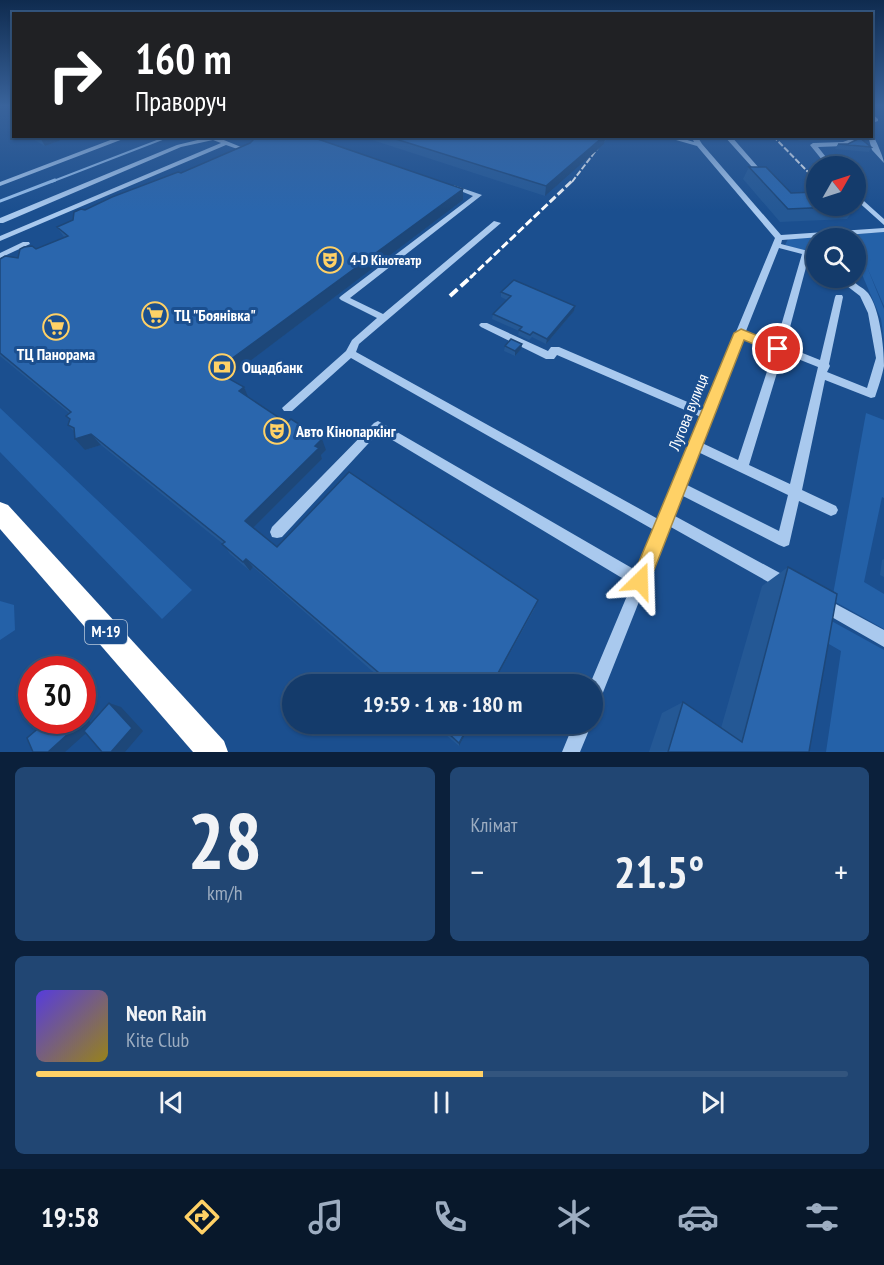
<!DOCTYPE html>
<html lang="uk">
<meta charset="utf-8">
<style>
body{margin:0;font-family:"PT Sans Narrow",sans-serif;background:#214673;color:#f1f3f6;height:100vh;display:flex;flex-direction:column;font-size:22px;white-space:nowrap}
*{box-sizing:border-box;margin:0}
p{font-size:20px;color:#9dadc1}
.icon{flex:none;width:33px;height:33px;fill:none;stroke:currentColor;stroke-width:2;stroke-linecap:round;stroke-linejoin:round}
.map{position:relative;height:752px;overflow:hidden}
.drawer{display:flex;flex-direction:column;gap:15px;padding:15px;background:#0b203b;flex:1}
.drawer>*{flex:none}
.top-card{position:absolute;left:12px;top:12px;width:861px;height:126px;border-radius:0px;box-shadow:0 2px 4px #0004,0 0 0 2px #33557e;background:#202124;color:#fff;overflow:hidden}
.needle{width:39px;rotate:51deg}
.tools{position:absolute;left:806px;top:156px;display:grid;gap:12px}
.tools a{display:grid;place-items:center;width:60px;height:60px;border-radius:50%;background:#143b6b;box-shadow:0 2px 4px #0004,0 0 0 2px #33557e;font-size:30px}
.speed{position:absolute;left:18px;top:656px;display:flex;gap:12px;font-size:30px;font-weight:700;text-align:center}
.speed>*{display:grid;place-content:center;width:78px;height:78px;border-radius:50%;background:#143b6b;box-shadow:0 2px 4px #0004,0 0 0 2px #33557e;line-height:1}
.speed .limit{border:9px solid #d22;background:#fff;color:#111}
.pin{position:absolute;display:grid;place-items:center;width:51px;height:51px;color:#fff;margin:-26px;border:3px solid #fff;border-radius:50%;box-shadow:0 2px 6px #0007}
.me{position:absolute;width:66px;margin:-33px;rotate:22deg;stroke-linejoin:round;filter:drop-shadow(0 0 4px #0008)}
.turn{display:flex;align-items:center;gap:21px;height:126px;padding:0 24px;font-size:27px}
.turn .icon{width:78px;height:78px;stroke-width:2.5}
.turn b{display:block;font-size:42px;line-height:51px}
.big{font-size:45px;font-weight:600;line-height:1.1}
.drawer .widget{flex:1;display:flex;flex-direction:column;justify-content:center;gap:9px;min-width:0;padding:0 21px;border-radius:9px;background:#214673}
.drawer .dial{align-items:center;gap:0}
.dial b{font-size:78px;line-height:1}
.song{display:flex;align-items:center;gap:18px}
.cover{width:72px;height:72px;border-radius:9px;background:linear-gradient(135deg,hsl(250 70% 55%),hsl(50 70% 35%))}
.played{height:6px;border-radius:3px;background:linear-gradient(90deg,#ffd166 55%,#33557e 55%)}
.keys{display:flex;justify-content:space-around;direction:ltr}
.heat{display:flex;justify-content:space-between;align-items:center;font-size:33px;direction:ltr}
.drawer .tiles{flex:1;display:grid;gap:15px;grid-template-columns:1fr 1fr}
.widget:last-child{grid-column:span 2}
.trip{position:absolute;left:282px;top:674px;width:321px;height:60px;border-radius:30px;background:#143b6b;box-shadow:0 2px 4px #0004,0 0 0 2px #33557e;font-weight:600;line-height:60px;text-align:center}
.tab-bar{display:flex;height:96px;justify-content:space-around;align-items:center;background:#08182b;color:#9dadc1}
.tab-bar .icon{width:42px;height:42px}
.tab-bar .active{color:#ffd166}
.tab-bar b{font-size:27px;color:#f1f3f6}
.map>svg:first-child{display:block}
.green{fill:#2461a8}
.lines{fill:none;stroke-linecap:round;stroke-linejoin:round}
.stream-far1{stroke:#9cc4f0;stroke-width:2}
.stream{stroke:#9cc4f0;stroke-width:3}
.minor{fill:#a9c9ee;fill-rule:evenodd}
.highway{fill:#fff;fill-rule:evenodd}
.rail-far2{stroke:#fff;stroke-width:2;stroke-dasharray:6 2;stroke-linecap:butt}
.rail-far1{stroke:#fff;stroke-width:3;stroke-dasharray:8 3;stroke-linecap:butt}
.rail{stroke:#fff;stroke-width:4;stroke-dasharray:10 4.5;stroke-linecap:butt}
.wall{fill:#245895}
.shaded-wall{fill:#1d4779}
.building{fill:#2a66ad;stroke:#1d4779;stroke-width:1.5}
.route{fill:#ffd166;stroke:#a68842;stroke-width:1.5}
.labels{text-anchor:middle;stroke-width:6;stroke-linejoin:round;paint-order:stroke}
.far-poi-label{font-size:14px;font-weight:bold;fill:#fff;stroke:#1b4f8f;text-anchor:start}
.shield{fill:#1b4f8f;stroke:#bbcadd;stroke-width:1.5}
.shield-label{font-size:15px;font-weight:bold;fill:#fff}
.poi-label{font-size:16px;font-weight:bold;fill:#fff;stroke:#1b4f8f;text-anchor:start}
.street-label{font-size:16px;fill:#fff;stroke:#1b4f8f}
</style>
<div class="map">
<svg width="884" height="752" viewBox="0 0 884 752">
<rect width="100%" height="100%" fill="#1b4f8f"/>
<!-- green -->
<path class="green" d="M884,232V306L867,267L884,309V340L881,319L858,265L855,264V238H816V254L785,245L788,239Z
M0,408L192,590L162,619L0,452Z
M866,413L884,420V498L882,497L864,582L884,594V629L832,600Z
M0,601L14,605L15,630L0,640Z
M826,618L884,650V752H826L841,651L822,640Z"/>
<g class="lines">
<!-- stream-far1 -->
<path class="stream-far1" d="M51,182L170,136"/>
<!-- stream -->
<path class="stream" d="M0,201L55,180"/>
<!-- minor -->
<path class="minor" d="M872,114L878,119V121L872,123Z
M872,134C875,138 884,158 884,163L872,150L868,136H872Z
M121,136H131L0,186V182Z
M214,136L246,149L243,151L226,145L0,241V236L221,143L213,140L181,147L3,223H0V218L177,145Z
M662,136H674L694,142L691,136H697L702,144L781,235L884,228V232L782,240L781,244L816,253V257L809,256L785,346L820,360L835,297L836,295H842L843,297L829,364L830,366L827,372L867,388L876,358L868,313L860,296L847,286L843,278H851C855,285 863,287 868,293C880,309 884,347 884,366C882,376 879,385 876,394L875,397L871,398L825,380L802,490L836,506L838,510L836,514L831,516L799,501L789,545L784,547L779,545L681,495L673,515L789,578L791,583L789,588L784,590L779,588L669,526L598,705L592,707V684H590L632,584L379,432L282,537L277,538L272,537L270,532L272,527L374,423L378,421L637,571L654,530L351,358L292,411H284L282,408L346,351L352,340L377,318L341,300L339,298L341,296L473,196L448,186L453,185L482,195L350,298L383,314L494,221L501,223L359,344L356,352L658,519L701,417L557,355L554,359H546L481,327L479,325L481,323H487L548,351L551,347H559L704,409L775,238L697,146ZM779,248L802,254L776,343L746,331ZM743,338L774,350L738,460L702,443ZM783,353L818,367L790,484L749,465ZM698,452L788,495L779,531L685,484Z
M724,136H731L765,175V177H761Z
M852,136H858L857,140L844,146L818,147L833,166H827L810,145L813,143L843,142L851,139Z
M855,193L884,219V225L855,199Z
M23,242H29L30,244L0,258V253Z
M821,596L884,630V647L816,608L814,603L816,598Z
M574,723H592L580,752H562Z"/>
<!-- highway -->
<path class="highway" d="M0,502L8,505L224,741L228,752H193L0,529Z"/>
<!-- rail-far2 -->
<path class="rail-far2" d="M773,136L809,173
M572,182L607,136"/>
<!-- rail-far1 -->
<path class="rail-far1" d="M470,278L573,180"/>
<!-- rail -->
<path class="rail" d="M450,296L472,276"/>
</g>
<!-- wall -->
<path class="wall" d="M872,105H877L872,115Z
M27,136H72L45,146Z
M360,136H606L604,144L545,196Z
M794,136H850L843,140L799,141Z
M838,144L871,147L869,152L835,149Z
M749,167L791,193L856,206L847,219L780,222L743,179Z
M181,173L463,200L227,378L244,387L248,398L326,450L321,455L322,459L253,528L277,547L535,608L493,684H387L253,567L250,571L230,554L223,544L101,445L85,450L74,431L68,425L70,420L69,413L0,356V259L18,258L64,237L57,227L73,220L85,210Z
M501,292L575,306L574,311L546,344L532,337L529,340L518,335L519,331L492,319L493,314L507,300L501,297Z
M522,344L521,349L515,356L504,351L505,346Z
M884,559V577L880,575L882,560Z
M788,567L809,752H649L662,713L683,702L721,728L762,586Z
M432,723H471L459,746Z"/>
<!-- shaded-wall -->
<path class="shaded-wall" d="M39,136H72L45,146Z
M604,136H606L604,144L545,196L546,186Z
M463,189V200L221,383L215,371Z
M575,306L574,311L546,344L547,339Z
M522,344L521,349L515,356V351Z
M244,387L249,399L239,391Z
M91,434L101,445L85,450L75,439Z
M322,439L326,450L321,455L322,459L251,530L245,521Z
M246,559L253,567L250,571L243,562Z
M538,600L493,684H492Z
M109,703L121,707L143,731L125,752H111Z
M82,709L93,727L65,752H48L78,720H82Z
M470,723H471L459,746V743Z"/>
<!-- building -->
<path class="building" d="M309,136L463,189L215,371L244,387L239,391L287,423L291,419L322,439L315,446L319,448L245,521L277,547L349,472L538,600L492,684H392L246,559L243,562L222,544L225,542L91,434L75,439L74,428L68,425L70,419L66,416L71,412L0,353V259L5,256L18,258L20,249L24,247L32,246L36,249L68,236L57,227L73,220L74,212L81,209L85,210L112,197L178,172L181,173L250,143L256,137Z
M386,136H604L546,186Z
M860,138L871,147L838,144H848Z
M749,167H766L791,193L816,192V206H856L788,209Z
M514,280L575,306L547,339L533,332L530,335L519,330L522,327L493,314L511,296L501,292Z
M511,339L522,344L515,351L505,346Z
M788,567L837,594L809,752H668L683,702L742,742Z
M109,703L132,728L111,752H102L84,731Z
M48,720H78L80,723L48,752H33L27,738Z
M437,723H470L459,743Z"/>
<!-- sky -->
<linearGradient id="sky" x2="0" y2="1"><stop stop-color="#0f2b4f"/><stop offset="0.5" stop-color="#39639b"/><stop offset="1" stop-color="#39639b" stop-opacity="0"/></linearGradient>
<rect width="884" height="211" fill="url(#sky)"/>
<!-- route -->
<path class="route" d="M741,329L783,346L785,349L778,354L744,340L647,588L640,590L634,588L631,581L734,333Z"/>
<!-- icons -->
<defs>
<g id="theatre-ring" transform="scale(1.35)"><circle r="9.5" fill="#1b4f8f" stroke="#ffd166" stroke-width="1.5"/><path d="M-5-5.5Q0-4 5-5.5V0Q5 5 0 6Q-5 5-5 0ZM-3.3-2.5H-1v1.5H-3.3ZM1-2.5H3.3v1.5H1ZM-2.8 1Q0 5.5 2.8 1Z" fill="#ffd166"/></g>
<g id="supermarket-ring" transform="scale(1.35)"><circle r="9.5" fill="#1b4f8f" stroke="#ffd166" stroke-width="1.5"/><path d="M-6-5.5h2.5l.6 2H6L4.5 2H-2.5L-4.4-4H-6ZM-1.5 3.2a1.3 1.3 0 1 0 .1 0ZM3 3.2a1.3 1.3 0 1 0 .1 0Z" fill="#ffd166"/></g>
<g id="bank-ring" transform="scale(1.35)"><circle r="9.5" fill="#1b4f8f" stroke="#ffd166" stroke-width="1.5"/><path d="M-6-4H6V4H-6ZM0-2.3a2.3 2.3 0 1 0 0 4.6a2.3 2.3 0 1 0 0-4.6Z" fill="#ffd166"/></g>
</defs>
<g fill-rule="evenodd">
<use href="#theatre-ring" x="330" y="260"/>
<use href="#supermarket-ring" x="155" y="315"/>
<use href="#supermarket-ring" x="56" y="327"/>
<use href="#bank-ring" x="222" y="367"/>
<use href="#theatre-ring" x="277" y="431"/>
</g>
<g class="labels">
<!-- far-poi labels -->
<g class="far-poi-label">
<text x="350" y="265">4-D Кінотеатр</text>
</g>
<!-- shield labels -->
<rect class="shield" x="85" y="620" width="42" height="24" rx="4.5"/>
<g class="shield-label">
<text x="106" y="637">М-19</text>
</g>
<!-- poi labels -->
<g class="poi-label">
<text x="174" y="321">ТЦ "Боянівка"</text>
<text x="56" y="360" text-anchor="middle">ТЦ Панорама</text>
<text x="242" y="373">Ощадбанк</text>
<text x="296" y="437">Авто Кінопаркінг</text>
</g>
<!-- street labels -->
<g class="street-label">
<text transform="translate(688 412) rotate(-68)" y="6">Лугова вулиця</text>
</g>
</g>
</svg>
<div class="tools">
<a><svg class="needle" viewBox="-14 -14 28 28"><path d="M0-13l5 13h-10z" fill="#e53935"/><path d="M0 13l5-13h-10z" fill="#9dadc1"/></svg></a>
<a><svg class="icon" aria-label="search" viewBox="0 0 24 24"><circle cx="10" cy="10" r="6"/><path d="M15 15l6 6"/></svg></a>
</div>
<div class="speed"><div class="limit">30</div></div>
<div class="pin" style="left:778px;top:349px;background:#d93025"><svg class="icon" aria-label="arrive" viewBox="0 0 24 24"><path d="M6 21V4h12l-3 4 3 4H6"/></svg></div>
<svg class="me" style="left:640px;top:581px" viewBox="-20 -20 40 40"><path d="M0-17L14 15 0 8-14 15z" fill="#ffd166" stroke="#fff" stroke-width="4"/></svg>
<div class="trip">19:59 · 1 хв · 180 m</div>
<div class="top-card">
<div class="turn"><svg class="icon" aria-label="right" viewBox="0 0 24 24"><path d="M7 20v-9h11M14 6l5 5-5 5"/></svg><div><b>160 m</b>Праворуч</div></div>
</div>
</div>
<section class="drawer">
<div class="tiles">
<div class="widget dial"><b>28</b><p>km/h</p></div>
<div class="widget"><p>Клімат</p>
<div class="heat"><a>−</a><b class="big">21.5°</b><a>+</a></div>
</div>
<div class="widget">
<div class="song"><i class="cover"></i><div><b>Neon Rain</b><p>Kite Club</p></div></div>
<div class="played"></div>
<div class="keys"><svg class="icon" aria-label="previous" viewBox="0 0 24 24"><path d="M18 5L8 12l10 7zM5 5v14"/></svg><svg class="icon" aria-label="pause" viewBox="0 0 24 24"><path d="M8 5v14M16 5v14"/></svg><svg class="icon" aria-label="next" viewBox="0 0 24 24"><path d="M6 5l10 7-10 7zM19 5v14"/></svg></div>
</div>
</div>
</section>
<nav class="tab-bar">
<b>19:58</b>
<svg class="icon active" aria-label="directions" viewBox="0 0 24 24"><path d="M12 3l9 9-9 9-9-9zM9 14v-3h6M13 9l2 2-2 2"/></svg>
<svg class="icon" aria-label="music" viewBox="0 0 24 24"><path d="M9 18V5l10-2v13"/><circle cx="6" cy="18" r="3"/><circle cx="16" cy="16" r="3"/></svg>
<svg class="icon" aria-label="phone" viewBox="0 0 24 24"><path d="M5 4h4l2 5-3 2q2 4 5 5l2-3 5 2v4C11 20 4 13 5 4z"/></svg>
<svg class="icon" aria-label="climate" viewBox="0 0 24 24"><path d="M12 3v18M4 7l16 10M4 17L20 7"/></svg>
<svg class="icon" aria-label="car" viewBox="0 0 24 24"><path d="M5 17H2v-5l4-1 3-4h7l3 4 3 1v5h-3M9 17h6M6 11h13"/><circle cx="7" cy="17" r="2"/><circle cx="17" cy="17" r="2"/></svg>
<svg class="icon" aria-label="filters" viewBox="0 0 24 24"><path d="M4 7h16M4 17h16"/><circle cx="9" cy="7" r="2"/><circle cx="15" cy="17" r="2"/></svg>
</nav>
